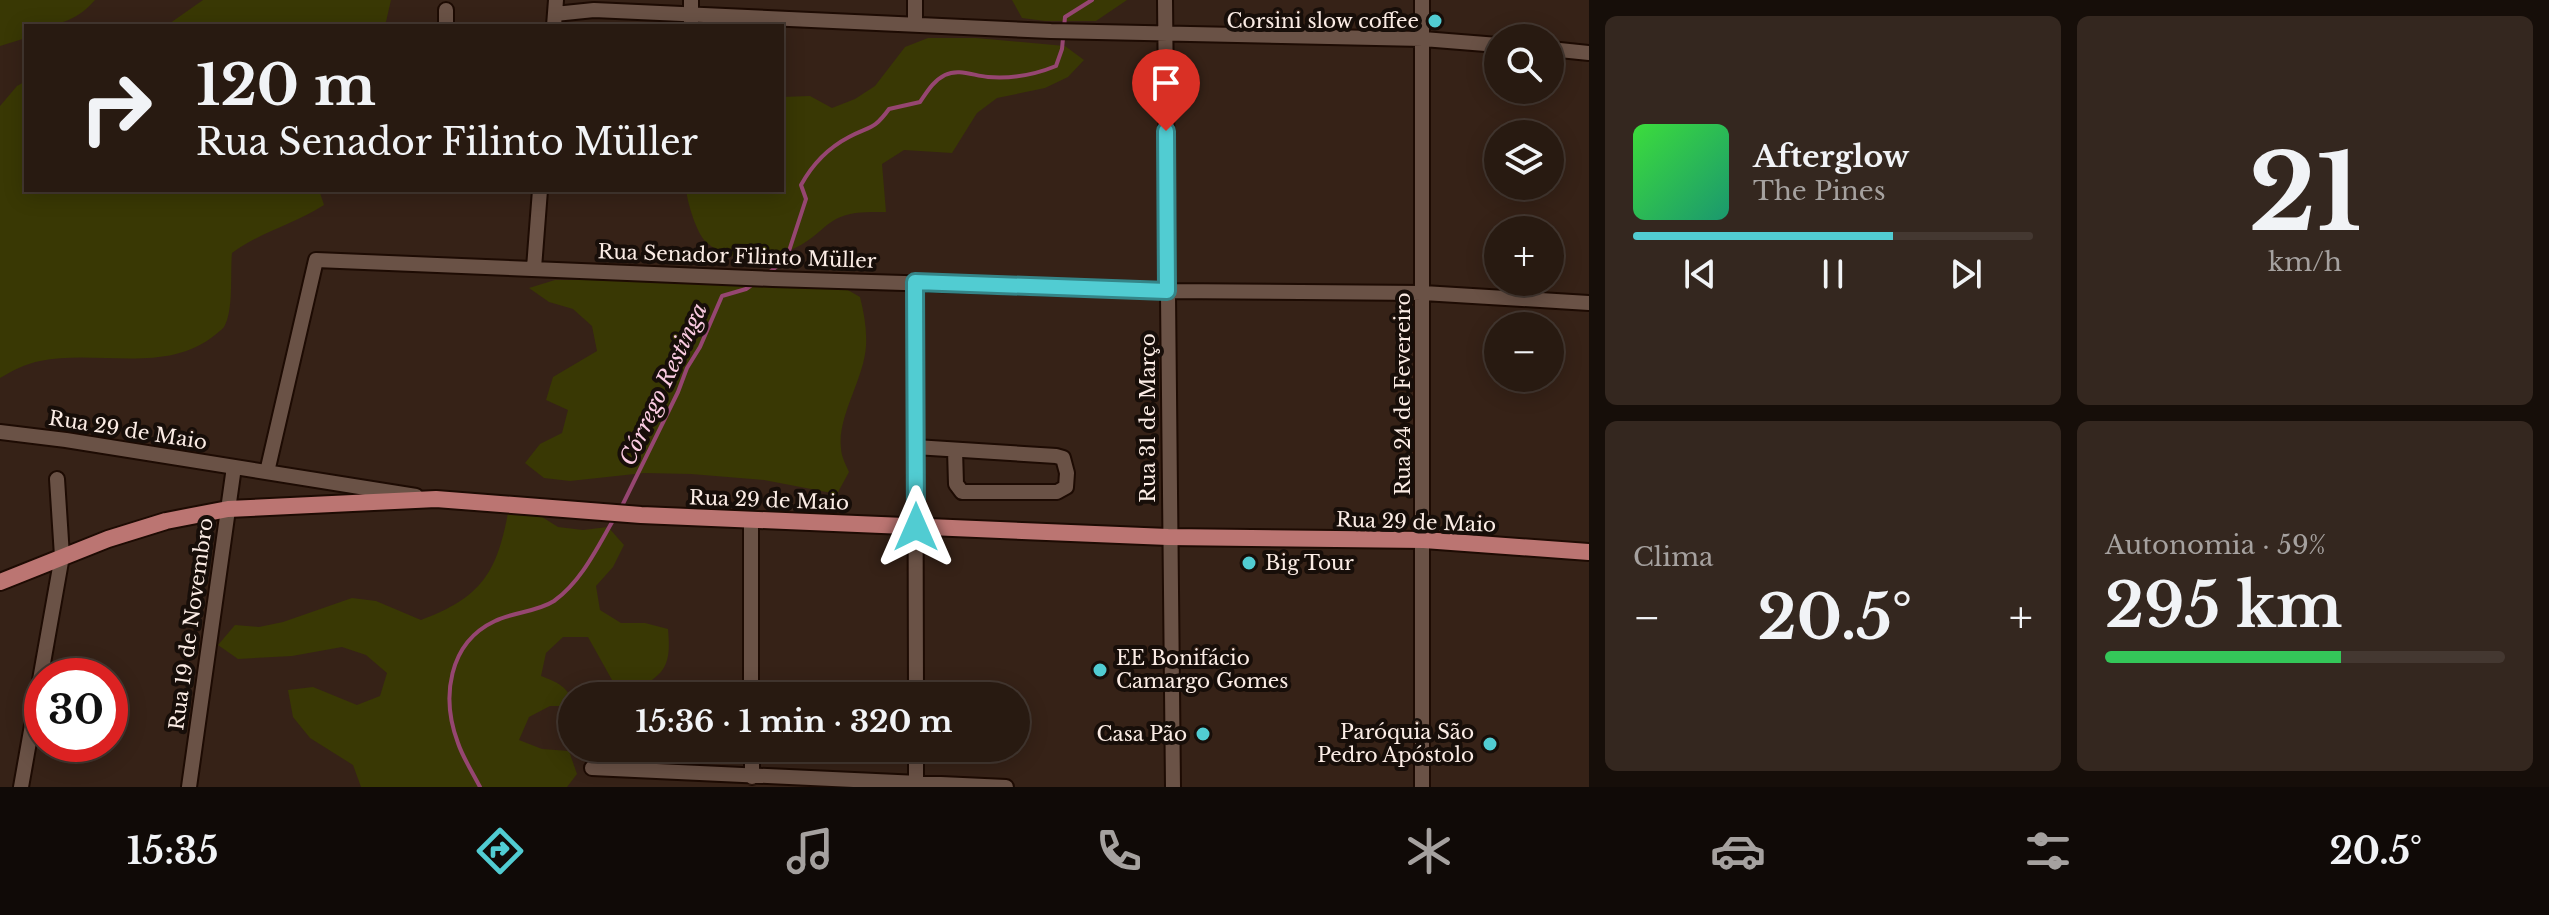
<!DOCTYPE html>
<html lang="pt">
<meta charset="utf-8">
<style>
body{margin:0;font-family:"Libre Baskerville",serif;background:#34271f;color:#f1f3f6;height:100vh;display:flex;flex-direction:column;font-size:30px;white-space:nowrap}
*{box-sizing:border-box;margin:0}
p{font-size:26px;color:#a5a19f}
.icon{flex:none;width:44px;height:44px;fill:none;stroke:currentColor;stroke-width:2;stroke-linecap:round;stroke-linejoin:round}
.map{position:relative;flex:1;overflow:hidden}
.side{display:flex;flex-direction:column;gap:16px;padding:16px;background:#160e09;width:960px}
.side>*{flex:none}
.guide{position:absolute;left:24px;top:24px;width:760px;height:168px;border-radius:0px;box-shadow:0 4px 20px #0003,0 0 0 2px #443831;background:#281a11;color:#f1f3f6;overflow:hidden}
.fabs{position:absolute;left:1484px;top:24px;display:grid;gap:16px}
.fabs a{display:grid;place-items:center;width:80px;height:80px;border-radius:50%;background:#281a11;box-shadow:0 4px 20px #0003,0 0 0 2px #443831;font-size:40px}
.speed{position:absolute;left:24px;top:658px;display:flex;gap:16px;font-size:40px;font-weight:700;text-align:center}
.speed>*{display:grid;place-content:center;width:104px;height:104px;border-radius:50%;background:#281a11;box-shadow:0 4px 20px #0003,0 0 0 2px #443831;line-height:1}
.speed .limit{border:12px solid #d22;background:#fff;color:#111}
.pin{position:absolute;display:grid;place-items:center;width:68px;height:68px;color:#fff;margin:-82px -34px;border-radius:50% 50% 50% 0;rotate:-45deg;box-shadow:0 0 8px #0007}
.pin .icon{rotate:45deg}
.me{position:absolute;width:88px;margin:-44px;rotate:0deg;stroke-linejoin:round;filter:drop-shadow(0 0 6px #0008)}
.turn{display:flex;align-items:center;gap:28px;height:168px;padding:0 40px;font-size:36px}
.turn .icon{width:104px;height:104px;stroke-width:2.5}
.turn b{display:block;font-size:56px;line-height:68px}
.big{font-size:60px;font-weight:700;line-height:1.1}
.side .card{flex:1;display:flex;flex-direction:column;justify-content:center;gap:12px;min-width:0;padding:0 28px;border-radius:12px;background:#34271f}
.side .dial{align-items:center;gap:0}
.dial b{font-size:104px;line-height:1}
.song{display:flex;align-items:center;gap:24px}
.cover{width:96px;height:96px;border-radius:12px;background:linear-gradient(135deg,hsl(120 70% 55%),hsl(160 70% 35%))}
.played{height:8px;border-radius:4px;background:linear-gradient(90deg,#51ccd2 65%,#443831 65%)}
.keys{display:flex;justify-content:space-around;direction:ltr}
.heat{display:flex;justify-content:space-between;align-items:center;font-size:44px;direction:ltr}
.charge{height:12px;border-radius:6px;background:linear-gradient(90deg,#34c759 59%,#443831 0)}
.side .tiles{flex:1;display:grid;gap:16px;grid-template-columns:repeat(2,1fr)}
.trip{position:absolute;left:558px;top:682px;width:472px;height:80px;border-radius:40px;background:#281a11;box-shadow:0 4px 20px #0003,0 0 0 2px #443831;font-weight:700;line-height:80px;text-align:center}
.tabs{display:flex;height:128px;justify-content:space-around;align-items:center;background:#100a07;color:#a5a19f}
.tabs .icon{width:56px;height:56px}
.tabs .on{color:#51ccd2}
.tabs b{font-size:36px;color:#f1f3f6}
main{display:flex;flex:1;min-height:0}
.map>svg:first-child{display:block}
.green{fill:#393804}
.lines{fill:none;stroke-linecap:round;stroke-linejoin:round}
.stream{stroke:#964671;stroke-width:4}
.minor-casing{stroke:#1d0b03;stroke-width:18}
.major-casing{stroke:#1d0b03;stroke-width:20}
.minor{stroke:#6a5246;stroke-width:14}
.major{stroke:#bb7572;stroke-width:16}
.route-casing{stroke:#358588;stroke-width:20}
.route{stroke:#51ccd2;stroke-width:14}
.poi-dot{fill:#51ccd2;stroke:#170e09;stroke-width:3}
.labels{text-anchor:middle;stroke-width:8;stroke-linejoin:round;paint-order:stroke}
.poi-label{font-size:20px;fill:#fbece5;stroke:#170e09;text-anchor:end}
.street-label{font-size:20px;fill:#fbece5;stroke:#170e09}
.water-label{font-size:22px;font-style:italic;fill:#facbe1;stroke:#170e09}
</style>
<main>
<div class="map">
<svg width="1589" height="787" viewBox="0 0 1589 787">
<rect width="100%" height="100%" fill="#362217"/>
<!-- green -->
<path class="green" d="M0,0H95C75,23 55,26 26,26V38L0,46Z
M203,0H391L385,26H166Z
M1012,0H1127L1096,21H1045L1022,18Z
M928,38H976L1065,46L1084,60L1068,77L1045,88L997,98L977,113L952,153L904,150L882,164L886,212C870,212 851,211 836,219C823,226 813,240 795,248C769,260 730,264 706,242C696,232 688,204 686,190H782V97L810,96L832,108L855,99L875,86L905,47Z
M26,81V190H319L324,205C293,225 262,231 232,253C230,273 234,310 224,327C222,330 218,332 215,335C166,375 97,349 40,361C25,364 12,371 0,378V106L17,86Z
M555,280H681L761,287L839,285L860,297C864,313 867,329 866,346C864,379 837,417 841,448C841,456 846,465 849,472L837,494L764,480L691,474L644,473L570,481L544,478L525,463L540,444L562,433L568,410L546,400L553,377L597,351L592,326L573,309L549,302L529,288Z
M509,507L539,515L558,527L583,530L608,527L624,545L613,567L596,586L600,610L621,623H645L668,629C671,663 667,673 637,689L612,680L588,637H563L546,653L541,676C556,682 571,687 572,706H550L529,717L519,740L542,749L569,751L577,774L567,787H361L353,765L310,738L293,717L288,690L313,687L357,705L380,696L387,673L366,655L342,647L292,656L238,659L218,645L235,625L259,627L283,622L352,598L376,601L421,620C483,597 498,571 509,507Z"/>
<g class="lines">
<!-- stream -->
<path class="stream" d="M767,274L780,264L788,254L806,199L801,185C812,165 828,148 849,137C870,126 874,130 889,109L920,102C927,92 933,81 945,75C959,68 974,76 988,77C1013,79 1034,75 1056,66L1062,49L1065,17L1092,0
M620,510L678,392L687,368L700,347L722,296L746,289L753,284
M480,787C473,773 463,758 458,743C441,698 448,643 495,621C513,612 537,612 554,601C582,581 598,546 615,517"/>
<!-- minor casing -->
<g class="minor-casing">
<path id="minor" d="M1165,0L1173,787
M446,10V26
M555,14L594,10L1051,31L1423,39L1498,45
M915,24V0
M554,26L556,0
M691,26V0
M1550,49L1589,53
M534,268L540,190
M915,282L916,696
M0,432L66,440L416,496
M915,447L1056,456L1063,458L1067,473L1066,487L1057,492H962L956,484L955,450
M267,472L316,260L773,279L1167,291L1423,293L1589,303
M751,519V696
M752,748V777
M916,748V787
M592,768L1006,787
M21,787L62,556L57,479
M189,787L234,467
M1422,787V0"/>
</g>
<!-- major casing -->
<g class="major-casing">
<path id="major" d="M0,582L108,539L166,521L228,509L436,499L641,515L1168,537L1424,540L1589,552"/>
</g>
<!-- minor -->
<use href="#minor" class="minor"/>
<!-- major -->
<use href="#major" class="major"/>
</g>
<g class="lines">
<!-- route casing -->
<g class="route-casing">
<path id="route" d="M916,527L915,282L1167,291L1166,131"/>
</g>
<!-- route -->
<use href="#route" class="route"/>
</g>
<!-- markers -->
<g class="poi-dot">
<circle cx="1435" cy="21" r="8"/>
<circle cx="1249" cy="563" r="8"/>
<circle cx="1100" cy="670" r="8"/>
<circle cx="1203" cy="734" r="8"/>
<circle cx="1490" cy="744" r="8"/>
</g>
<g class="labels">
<!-- poi labels -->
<g class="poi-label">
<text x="1419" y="28">Corsini slow coffee</text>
<text x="1265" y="570" text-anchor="start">Big Tour</text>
<text x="1116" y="665" text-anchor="start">EE Bonifácio<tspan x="1116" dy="23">Camargo Gomes</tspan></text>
<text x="1474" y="739">Paróquia São<tspan x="1474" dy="23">Pedro Apóstolo</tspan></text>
<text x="1187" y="741">Casa Pão</text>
</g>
<!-- street labels -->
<g class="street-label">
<text transform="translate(737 256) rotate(2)" y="7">Rua Senador Filinto Müller</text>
<text transform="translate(1403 394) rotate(-90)" y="7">Rua 24 de Fevereiro</text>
<text transform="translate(1148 418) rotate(-90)" y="7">Rua 31 de Março</text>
<text transform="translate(128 430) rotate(9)" y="7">Rua 29 de Maio</text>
<text transform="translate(769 500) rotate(2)" y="7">Rua 29 de Maio</text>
<text transform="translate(1416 522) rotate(2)" y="7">Rua 29 de Maio</text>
<text transform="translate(191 624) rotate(-82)" y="7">Rua 19 de Novembro</text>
</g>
<!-- water labels -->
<g class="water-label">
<text transform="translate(663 384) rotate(-65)" y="8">Córrego Restinga</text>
</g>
</g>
</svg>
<div class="fabs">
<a><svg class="icon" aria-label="search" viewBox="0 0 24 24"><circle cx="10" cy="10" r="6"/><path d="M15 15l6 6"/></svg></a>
<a><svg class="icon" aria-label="layers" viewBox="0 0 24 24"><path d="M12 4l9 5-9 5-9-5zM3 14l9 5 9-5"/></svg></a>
<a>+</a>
<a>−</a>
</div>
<div class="speed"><div class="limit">30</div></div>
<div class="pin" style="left:1166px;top:131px;background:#d93025"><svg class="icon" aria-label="arrive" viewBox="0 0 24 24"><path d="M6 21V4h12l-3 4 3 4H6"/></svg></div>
<svg class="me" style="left:916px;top:527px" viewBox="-20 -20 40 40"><path d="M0-17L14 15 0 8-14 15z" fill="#51ccd2" stroke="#fff" stroke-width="4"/></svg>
<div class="trip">15:36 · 1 min · 320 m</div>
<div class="guide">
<div class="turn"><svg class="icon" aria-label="right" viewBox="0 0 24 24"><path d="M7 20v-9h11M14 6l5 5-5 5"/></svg><div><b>120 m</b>Rua Senador Filinto Müller</div></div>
</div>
</div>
<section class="side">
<div class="tiles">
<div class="card">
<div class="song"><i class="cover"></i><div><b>Afterglow</b><p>The Pines</p></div></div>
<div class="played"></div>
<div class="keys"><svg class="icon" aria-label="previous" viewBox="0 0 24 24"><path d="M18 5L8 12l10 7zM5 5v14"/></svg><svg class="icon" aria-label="pause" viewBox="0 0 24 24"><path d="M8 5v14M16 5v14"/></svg><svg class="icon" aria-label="next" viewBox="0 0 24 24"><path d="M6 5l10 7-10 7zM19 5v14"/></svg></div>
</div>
<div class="card dial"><b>21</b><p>km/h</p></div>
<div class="card"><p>Clima</p>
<div class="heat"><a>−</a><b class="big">20.5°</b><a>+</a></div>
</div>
<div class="card"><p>Autonomia · 59%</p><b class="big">295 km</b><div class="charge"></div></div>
</div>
</section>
</main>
<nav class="tabs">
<b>15:35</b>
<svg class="icon on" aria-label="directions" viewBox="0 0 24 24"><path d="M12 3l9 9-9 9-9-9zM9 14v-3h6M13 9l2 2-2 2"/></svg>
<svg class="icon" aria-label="music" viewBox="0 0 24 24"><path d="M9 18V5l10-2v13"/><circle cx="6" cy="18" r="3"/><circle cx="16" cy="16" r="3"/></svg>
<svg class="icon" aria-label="phone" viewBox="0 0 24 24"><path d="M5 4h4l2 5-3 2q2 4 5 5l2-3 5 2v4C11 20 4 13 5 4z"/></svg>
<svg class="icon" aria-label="climate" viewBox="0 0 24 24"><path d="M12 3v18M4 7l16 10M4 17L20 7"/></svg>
<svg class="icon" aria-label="car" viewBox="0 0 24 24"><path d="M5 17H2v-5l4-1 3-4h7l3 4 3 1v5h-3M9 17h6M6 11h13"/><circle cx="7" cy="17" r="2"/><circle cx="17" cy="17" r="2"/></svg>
<svg class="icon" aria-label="filters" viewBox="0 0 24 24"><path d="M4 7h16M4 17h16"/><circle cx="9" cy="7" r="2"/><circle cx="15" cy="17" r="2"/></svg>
<b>20.5°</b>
</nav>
